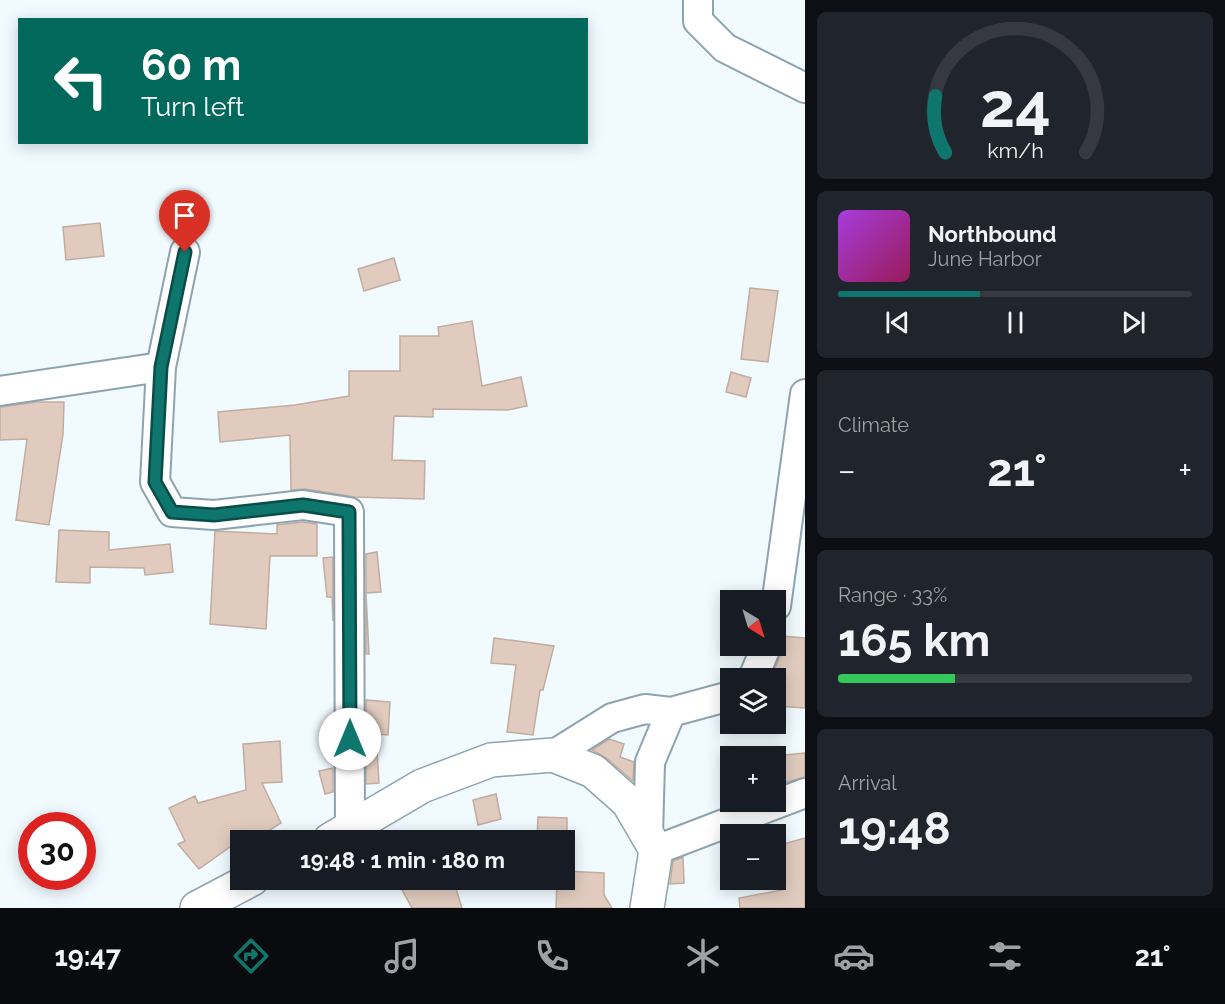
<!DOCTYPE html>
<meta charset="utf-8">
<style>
body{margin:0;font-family:Raleway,sans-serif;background:#20242c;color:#f1f3f6;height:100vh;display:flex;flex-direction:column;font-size:22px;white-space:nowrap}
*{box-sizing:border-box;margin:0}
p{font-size:20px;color:#9ea1a6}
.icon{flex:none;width:33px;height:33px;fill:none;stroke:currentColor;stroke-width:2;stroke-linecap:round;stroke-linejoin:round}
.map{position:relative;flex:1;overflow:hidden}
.panel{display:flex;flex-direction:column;gap:12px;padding:12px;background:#0d0f14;width:420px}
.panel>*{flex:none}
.hud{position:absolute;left:18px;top:18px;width:570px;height:126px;border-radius:0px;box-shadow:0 3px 15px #0003;background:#00695c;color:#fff;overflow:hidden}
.needle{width:39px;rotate:142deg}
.buttons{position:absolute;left:720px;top:590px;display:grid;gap:12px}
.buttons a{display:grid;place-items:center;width:66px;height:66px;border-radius:0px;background:#171b24;box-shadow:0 3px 15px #0003;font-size:30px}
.speed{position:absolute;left:18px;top:812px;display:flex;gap:12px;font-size:30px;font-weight:700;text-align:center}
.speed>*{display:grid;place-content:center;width:78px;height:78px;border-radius:50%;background:#171b24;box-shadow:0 3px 15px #0003;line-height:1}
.speed .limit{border:9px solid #d22;background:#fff;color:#111}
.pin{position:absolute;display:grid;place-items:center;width:51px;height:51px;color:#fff;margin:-62px -26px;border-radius:50% 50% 50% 0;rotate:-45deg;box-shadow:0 0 6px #0007}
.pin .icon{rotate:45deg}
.me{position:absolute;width:66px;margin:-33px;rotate:0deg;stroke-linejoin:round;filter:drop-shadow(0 0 4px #0008)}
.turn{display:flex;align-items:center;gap:21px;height:126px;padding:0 24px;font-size:27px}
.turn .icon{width:78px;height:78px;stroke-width:2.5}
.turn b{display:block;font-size:42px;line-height:51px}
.big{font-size:45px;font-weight:700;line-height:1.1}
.panel .card{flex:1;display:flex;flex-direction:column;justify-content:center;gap:9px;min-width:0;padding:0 21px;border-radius:9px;background:#20242c}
.panel .dial{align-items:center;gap:0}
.dial svg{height:156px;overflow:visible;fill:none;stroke:#363941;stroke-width:7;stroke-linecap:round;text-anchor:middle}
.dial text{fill:#f1f3f6;stroke:none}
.song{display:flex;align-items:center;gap:18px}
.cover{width:72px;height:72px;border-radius:9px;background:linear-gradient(135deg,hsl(280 70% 55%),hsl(330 70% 35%))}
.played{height:6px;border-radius:3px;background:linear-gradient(90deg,#0f766e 40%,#363941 40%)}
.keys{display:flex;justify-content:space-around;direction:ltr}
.heat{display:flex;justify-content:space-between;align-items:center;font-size:33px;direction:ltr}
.charge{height:9px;border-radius:4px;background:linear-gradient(90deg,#34c759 33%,#363941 0)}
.trip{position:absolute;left:230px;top:830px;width:345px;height:60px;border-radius:0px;background:#171b24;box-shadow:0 3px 15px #0003;font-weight:700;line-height:60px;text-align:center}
.tabs{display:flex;height:96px;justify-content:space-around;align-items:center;background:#090b0e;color:#9ea1a6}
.tabs .icon{width:42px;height:42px}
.tabs .active{color:#0f766e}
.tabs b{font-size:27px;color:#f1f3f6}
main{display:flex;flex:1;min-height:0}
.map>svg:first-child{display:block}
.building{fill:#e1cbbf;stroke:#c1ada0;stroke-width:1.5}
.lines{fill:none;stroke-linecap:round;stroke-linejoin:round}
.minor-casing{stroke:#8da3af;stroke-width:32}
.major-casing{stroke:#8da3af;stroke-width:36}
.minor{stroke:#fff;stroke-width:28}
.major{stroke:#fff;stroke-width:33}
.route-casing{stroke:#0a4d48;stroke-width:15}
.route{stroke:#0f766e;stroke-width:10}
</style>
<main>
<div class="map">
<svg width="805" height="908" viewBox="0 0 805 908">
<rect width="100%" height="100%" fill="#f0faff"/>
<!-- building -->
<path class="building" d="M100,223L104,256L66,260L63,227Z
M394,258L400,280L364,291L358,269Z
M750,288L778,291L768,362L741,359Z
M472,321L482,386L521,377L527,406L508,410L433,409V417L394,416L392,460L425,461L424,499L355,497L305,489L291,490L290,435L220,442L218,412L295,405L349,396V371H400V336H439L438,327Z
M731,372L751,378L746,397L726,392Z
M36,402H64L63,434L49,525L16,520L27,439L0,440V407Z
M303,522L317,524V556H270L266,629L210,624L215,531L277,534V525Z
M59,530L109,532V550L170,544L173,572L145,575L144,568L90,567V583L56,582Z
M377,552L381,592L366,593L369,654H366V554Z
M333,557V621L332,597H327L323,558Z
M781,636L805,638V708L776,706V678H771L782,651Z
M494,638L554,646L543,690H540L533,735L507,732L516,665L491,663Z
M366,700L390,702L388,735L376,734L379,783L366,784Z
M609,739L624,744L620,757L634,762L633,781L605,757L592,750Z
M280,741L282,782L262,783L281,823L254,840H240L199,869L178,844L185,841L169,808L195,796L198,803L246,790L243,744Z
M805,753V777L776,785V756Z
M333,768V792L325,794L319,771Z
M496,794L501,819L478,825L473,800Z
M538,817L567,818V840H537Z
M805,838V908H740L739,898L782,890L776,865V846Z
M683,857L684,883L670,884L673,861Z
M564,871L604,873V895L612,908H556L557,879H564Z
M396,879H453L462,908H412Z"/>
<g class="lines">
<!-- minor casing -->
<g class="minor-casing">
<path id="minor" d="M698,0V21L725,48L805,88
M185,252L161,367L155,482L172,512L214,515L303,505L349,512L350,830
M0,391L161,367
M776,606L805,394
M753,678L767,645
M553,755L612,718L645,709L671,712L730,696
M648,836L650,762L671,712
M656,850L805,793"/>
</g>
<!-- major casing -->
<g class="major-casing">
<path id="major" d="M330,840L422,786L491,760L553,755L593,771L628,802L656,850L647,908
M197,908L252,879"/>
</g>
<!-- minor -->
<use href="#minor" class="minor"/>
<!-- major -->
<use href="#major" class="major"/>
</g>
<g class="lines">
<!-- route casing -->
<g class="route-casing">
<path id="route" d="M185,252L161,367L155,482L172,512L214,515L303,505L349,512L350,739"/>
</g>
<!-- route -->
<use href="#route" class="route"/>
</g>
</svg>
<div class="buttons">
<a><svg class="needle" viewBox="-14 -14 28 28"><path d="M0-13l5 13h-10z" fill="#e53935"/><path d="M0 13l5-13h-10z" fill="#9ea1a6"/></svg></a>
<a><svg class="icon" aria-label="layers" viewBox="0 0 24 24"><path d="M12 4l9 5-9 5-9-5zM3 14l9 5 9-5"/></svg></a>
<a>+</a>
<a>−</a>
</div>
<div class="speed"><div class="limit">30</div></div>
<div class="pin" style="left:185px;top:252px;background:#d93025"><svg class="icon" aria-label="arrive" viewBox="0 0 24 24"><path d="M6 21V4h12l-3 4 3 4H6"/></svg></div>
<svg class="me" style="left:350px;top:739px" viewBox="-20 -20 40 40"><circle r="19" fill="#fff"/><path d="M0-13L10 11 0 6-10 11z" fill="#0f766e"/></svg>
<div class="trip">19:48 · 1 min · 180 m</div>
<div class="hud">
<div class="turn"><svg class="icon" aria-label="left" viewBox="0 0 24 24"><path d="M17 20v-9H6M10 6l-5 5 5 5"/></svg><div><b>60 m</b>Turn left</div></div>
</div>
</div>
<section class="panel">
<div class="card dial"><svg viewBox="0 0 100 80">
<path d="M14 69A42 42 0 1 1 86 69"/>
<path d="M14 69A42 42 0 0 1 9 40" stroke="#0f766e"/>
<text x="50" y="56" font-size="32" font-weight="700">24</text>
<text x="50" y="72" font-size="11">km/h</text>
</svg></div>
<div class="card">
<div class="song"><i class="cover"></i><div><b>Northbound</b><p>June Harbor</p></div></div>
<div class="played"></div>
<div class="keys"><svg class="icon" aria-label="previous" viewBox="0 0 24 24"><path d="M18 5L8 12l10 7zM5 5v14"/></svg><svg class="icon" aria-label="pause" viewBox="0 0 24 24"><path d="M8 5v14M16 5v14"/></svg><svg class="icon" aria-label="next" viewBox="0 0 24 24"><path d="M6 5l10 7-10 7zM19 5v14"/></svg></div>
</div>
<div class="card"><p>Climate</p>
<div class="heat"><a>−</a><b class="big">21°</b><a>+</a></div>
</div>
<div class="card"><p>Range · 33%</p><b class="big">165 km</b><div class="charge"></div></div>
<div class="card"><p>Arrival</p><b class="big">19:48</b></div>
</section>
</main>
<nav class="tabs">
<b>19:47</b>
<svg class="icon active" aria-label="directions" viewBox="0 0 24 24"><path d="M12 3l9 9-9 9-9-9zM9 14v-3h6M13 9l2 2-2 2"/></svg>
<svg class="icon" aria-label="music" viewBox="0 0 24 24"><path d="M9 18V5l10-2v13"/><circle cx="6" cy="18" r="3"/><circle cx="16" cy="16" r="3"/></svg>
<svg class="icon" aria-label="phone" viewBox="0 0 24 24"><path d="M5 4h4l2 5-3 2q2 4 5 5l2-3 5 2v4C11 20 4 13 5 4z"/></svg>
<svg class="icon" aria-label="climate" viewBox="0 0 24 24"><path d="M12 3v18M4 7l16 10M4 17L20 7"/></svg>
<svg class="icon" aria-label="car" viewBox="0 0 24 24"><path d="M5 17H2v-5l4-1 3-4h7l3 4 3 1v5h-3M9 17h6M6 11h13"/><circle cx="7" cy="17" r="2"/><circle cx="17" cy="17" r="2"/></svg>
<svg class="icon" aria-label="filters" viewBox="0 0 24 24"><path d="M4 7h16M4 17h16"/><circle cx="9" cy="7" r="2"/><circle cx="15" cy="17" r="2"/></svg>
<b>21°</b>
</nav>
